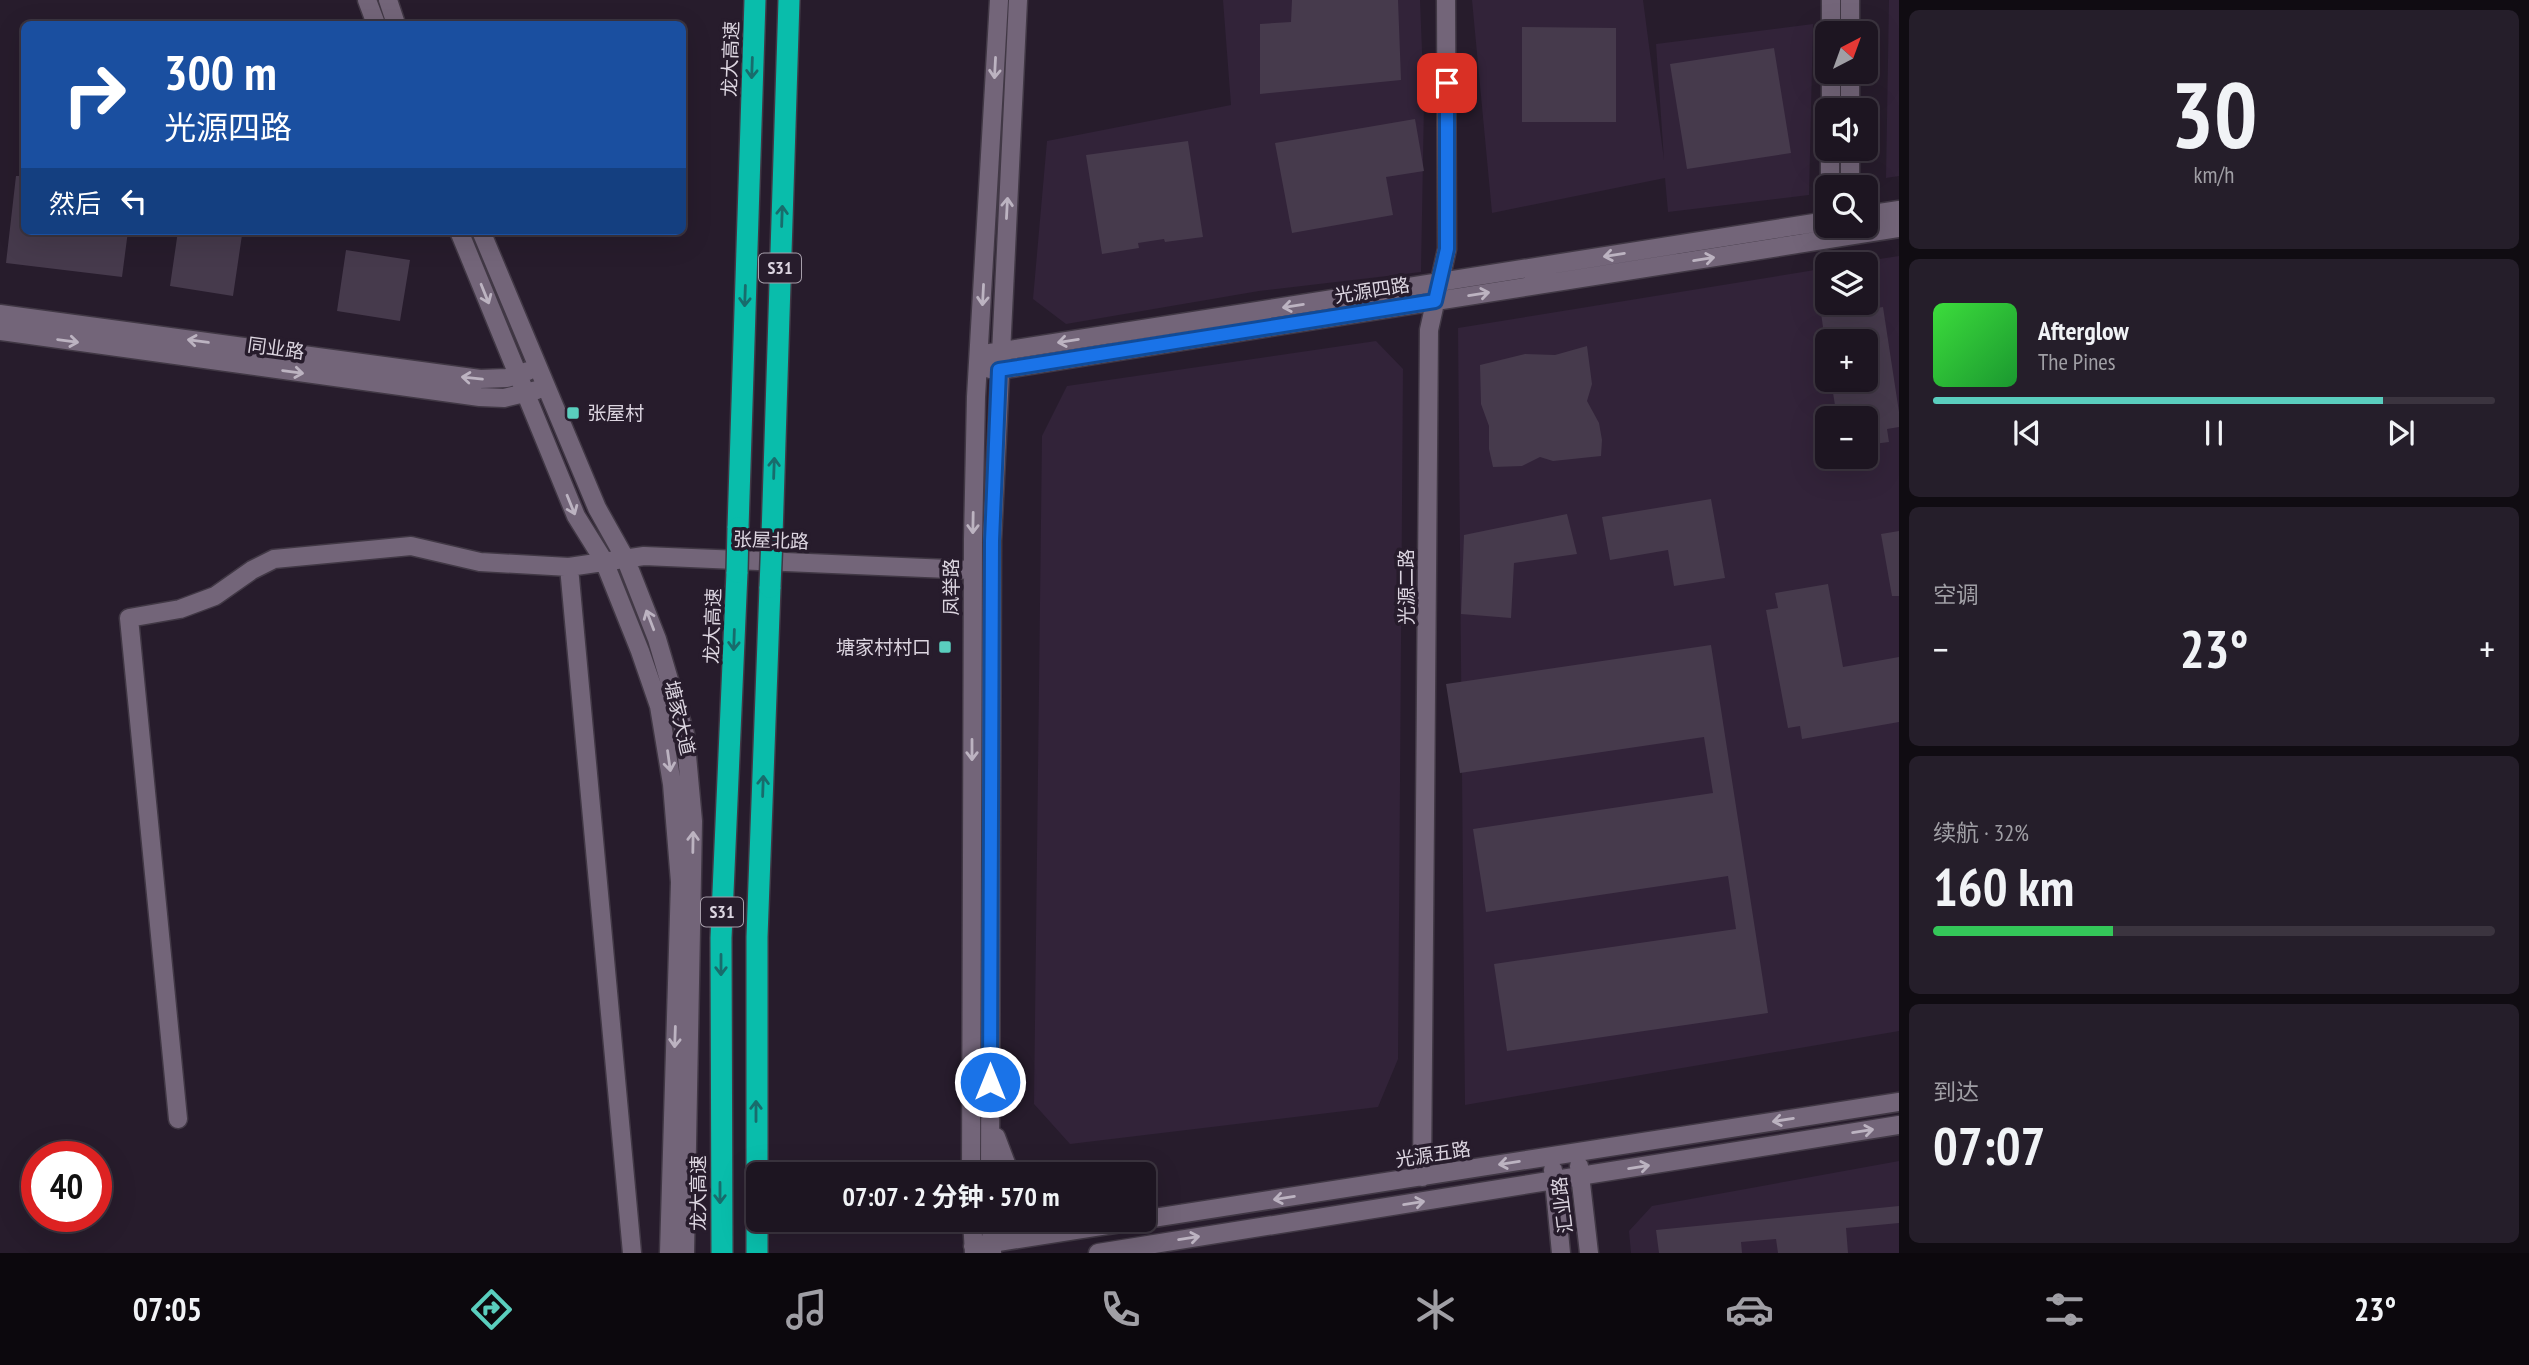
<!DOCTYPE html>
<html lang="zh">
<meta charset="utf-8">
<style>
body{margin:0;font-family:"PT Sans Narrow","Noto Sans SC",sans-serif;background:#251e2a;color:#f1f3f6;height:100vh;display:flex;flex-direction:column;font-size:26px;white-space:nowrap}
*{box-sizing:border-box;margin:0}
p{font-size:23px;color:#a09fa5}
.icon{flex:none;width:38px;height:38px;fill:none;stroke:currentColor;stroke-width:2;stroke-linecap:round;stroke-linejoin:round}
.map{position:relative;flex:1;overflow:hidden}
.side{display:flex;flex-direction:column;gap:10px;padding:10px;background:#100c12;width:630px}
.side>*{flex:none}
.hud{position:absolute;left:21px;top:21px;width:665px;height:214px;border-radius:10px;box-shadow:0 7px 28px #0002,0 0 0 2px #3b343f;background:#1a4fa0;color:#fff;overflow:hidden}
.needle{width:46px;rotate:41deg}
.tools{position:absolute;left:1815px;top:21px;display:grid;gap:14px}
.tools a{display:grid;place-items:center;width:63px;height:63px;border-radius:10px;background:#1d1521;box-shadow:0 7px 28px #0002,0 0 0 2px #3b343f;font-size:35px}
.speed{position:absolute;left:21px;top:1141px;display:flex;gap:14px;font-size:35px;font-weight:700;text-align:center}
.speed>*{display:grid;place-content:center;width:91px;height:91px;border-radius:50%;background:#1d1521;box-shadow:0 7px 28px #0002,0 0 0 2px #3b343f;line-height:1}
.speed .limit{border:10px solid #d22;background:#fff;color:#111}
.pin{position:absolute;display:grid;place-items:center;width:60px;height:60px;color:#fff;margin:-30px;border-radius:14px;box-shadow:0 4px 10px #0006}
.me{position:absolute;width:77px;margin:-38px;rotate:0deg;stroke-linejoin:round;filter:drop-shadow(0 0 5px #0008)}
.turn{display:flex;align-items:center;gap:24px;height:147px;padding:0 28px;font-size:32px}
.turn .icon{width:91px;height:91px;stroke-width:2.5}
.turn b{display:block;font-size:49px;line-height:60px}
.then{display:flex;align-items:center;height:66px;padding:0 28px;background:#0003;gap:14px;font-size:26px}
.big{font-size:52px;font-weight:700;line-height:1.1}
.side .widget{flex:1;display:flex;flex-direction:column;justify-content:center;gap:10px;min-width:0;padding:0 24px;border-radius:10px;background:#251e2a}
.side .dial{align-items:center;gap:0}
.dial b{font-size:91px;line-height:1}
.song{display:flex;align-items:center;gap:21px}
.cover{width:84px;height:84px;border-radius:10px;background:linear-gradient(135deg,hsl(120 70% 55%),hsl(130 70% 35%))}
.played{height:7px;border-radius:4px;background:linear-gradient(90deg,#5acebe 80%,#3b343f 80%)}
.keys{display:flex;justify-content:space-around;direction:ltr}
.heat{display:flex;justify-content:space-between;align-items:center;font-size:38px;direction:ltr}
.charge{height:10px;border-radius:5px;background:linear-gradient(90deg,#34c759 32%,#3b343f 0)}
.trip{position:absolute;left:746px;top:1162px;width:410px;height:70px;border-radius:10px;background:#1d1521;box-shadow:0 7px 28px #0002,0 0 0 2px #3b343f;font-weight:700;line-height:70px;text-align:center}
.tabs{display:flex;height:112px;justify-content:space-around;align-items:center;background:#0c080d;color:#a09fa5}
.tabs .icon{width:49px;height:49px}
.tabs .active{color:#5acebe}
.tabs b{font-size:32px;color:#f1f3f6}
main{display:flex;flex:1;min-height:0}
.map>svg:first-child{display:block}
.built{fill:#322339;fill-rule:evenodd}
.building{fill:#463a4c}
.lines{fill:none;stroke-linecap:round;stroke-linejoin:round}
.minor-casing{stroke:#413845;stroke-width:21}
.highway-casing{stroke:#413845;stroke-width:24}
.minor{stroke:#736579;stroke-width:18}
.highway{stroke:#09bdab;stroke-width:21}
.highway-bridge-casing{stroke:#413845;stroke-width:24;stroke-linecap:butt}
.highway-bridge{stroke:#09bdab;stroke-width:21}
.oneway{stroke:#186c6c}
.oneway2{stroke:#bcb3c1}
.route-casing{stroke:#114b97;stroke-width:18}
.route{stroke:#1a73e8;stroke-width:12}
.poi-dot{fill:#5acebe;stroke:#271c2c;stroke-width:2.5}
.labels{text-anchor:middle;stroke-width:7;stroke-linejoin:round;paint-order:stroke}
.shield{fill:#271c2c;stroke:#a69eaa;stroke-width:2}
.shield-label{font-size:18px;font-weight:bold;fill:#dcd5e0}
.street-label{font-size:19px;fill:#dcd5e0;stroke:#271c2c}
.poi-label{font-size:19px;fill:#dcd5e0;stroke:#271c2c;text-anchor:start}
</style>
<main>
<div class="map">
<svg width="1899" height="1253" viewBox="0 0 1899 1253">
<rect width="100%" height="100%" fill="#271c2c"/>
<!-- built -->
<path class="built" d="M1223,0H1420L1424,102L1421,272L1259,291L1066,324L1033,299L1047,141L1231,105Z
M1472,0H1643L1664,160L1656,44L1813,24L1809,195L1668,212L1665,178L1492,213Z
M1889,0H1899V176L1886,178Z
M1899,256V1031L1465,1105L1458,328L1827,268V303H1866V264H1847ZM1827,341H1866V380H1827ZM1827,418H1866V457H1827Z
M1376,341L1403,369L1398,1059L1378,1107L1070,1144L1034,1104L1042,436L1067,386Z
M1899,1161V1253H1631L1629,1231L1652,1206Z"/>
<!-- building -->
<path class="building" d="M1292,0H1398L1401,80L1260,94V24L1291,22Z
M1522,27L1616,28V122H1522Z
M1774,48L1791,153L1687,169L1670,64Z
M1415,119L1424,171L1386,177L1393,215L1292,233L1275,143Z
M1188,141L1203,237L1165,242L1164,239L1138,243L1139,248L1102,254L1086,155Z
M16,176H24V231H128L122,277L6,263Z
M178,231H216L242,235L233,296L170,286Z
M346,250L410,260L400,321L337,311Z
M1840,303H1869L1870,309L1883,307L1899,412V427L1887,429L1889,442L1866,445V418H1837L1831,380H1866V341H1825L1820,306Z
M1587,346L1592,384L1587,401L1599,423L1602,440L1601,456L1553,461L1540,457L1522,466L1493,467L1489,449V426L1481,404L1480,365L1525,354L1555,355Z
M1711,499L1725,578L1674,586L1668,550L1610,560L1602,517Z
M1567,514L1577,554L1514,563L1511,618L1461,614L1464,535Z
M1899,531V596H1892L1881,534Z
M1828,584L1843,667L1899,657V722L1802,739L1800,726L1788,728L1766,610L1778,608L1775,593Z
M1711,645L1768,1013L1507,1051L1494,964L1736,929L1728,876L1486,912L1473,829L1713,793L1704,737L1460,773L1446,684Z
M1899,1206V1223L1846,1228L1848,1253H1778L1776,1239L1741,1242L1742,1253H1659L1656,1230Z"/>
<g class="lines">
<!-- minor casing -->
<g class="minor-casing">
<path id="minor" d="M367,0L376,24
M388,0L396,24
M1831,33V0
M1850,33V0
M1831,110V72
M1850,110V72
M1830,187V149
M1850,187V149
M1866,215L1899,210
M459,231L576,516L604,561L640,651L659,706L672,784L680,882L669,1253
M481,231L597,508L626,560L657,639L685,734L693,821L685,1253
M0,314L480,379L507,378L528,371
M0,331L480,397L504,398L537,390
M990,353L1827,221
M990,369L999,370L1899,228
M569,567L644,556L972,570
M178,1119L129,618L180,609L215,596L252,570L274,559L411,546L480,562L569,567L632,1253
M996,1137L1010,1174
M1579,1166L1589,1253
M1553,1170L1561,1253
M971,1174L973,539L976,397L999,0
M990,1174L992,541L1018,0
M1422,1177L1429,330L1447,249L1446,0
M972,1220L974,1253
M991,1220L992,1253
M973,1246L1899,1102
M1098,1253L1899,1125"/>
</g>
<!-- highway casing -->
<g class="highway-casing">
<path id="highway" d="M738,528L755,0
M772,536L789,0
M722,1253L721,938L737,572
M757,1253V937L770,587"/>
</g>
<!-- minor -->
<use href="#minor" class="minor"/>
<!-- highway -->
<use href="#highway" class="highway"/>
<!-- highway-bridge casing -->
<g class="highway-bridge-casing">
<path id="highway-bridge" d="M737,572L738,528
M770,587L772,536"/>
</g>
<!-- highway-bridge -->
<use href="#highway-bridge" class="highway-bridge"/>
</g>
<!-- one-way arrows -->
<defs><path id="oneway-shaft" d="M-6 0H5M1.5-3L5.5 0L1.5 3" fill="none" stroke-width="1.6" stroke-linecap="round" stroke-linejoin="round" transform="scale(1.75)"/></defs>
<g class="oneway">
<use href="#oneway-shaft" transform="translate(752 68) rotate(92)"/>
<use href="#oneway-shaft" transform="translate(782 216) rotate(-88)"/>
<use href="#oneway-shaft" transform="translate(745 296) rotate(92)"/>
<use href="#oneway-shaft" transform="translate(774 468) rotate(-88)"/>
<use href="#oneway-shaft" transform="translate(734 640) rotate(92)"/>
<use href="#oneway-shaft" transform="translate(763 786) rotate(-88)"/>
<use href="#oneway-shaft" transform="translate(721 965) rotate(90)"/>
<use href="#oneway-shaft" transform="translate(756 1111) rotate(-90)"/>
<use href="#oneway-shaft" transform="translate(720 1193) rotate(90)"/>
</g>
<g class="oneway2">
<use href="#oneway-shaft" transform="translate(995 68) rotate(93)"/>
<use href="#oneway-shaft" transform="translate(1007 208) rotate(-87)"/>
<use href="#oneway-shaft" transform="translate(1614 255) rotate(171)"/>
<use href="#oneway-shaft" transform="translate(1704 259) rotate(-9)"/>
<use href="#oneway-shaft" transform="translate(485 294) rotate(68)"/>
<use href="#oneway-shaft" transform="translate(1479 294) rotate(-9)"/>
<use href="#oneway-shaft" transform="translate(983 295) rotate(93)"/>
<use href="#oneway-shaft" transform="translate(1293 306) rotate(171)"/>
<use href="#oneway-shaft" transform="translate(68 341) rotate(8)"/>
<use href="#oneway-shaft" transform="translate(198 341) rotate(-172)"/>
<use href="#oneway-shaft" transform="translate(1068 341) rotate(171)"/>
<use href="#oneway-shaft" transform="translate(293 372) rotate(8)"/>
<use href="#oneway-shaft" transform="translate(472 378) rotate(-174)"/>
<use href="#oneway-shaft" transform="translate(571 505) rotate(68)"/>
<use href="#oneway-shaft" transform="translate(973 523) rotate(91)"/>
<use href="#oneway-shaft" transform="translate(650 620) rotate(-111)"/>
<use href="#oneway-shaft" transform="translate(972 750) rotate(90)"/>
<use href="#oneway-shaft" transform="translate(669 761) rotate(82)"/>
<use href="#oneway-shaft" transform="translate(693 842) rotate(-89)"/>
<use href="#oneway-shaft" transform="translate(675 1037) rotate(92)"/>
<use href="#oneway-shaft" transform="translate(1783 1120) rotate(171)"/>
<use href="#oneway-shaft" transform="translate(1863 1131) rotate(-9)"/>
<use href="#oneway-shaft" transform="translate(1509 1163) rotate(171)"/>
<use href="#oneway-shaft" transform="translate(1639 1167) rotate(-9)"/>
<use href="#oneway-shaft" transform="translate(1284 1198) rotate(171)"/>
<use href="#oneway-shaft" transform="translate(1414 1203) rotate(-9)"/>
<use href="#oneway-shaft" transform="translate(1189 1238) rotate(-9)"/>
</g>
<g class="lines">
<!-- route casing -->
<g class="route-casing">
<path id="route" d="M990,1082L992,541L999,370L1435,301L1447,249V83"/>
</g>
<!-- route -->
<use href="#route" class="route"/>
</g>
<!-- markers -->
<g class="poi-dot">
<rect x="566" y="406" width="14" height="14" rx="3.5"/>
<rect x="938" y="640" width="14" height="14" rx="3.5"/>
</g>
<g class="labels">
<!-- shield labels -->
<g class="shield">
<rect x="759" y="253.5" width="42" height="29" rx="5"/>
<rect x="701" y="897.5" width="42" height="29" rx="5"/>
</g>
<g class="shield-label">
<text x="780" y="274">S31</text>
<text x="722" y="918">S31</text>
</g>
<!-- street labels -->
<g class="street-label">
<text transform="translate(730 59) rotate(-88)" y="7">龙大高速</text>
<text transform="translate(1372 290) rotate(-9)" y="7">光源四路</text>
<text transform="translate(276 348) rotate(8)" y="7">同业路</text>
<text transform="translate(771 540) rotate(2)" y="7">张屋北路</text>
<text transform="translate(951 587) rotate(-90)" y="7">凤举路</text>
<text transform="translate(1406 587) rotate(-90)" y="7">光源二路</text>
<text transform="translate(712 626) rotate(-88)" y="7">龙大高速</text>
<text transform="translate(680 718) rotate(77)" y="7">塘家大道</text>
<text transform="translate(1433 1154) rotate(-9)" y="7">光源五路</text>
<text transform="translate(698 1193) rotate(-90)" y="7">龙大高速</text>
<text transform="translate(1562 1205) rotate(-97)" y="7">汇业路</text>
</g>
<!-- poi labels -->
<g class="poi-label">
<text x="587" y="420">张屋村</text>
<text x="931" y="654" text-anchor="end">塘家村村口</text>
</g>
</g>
</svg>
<div class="tools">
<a><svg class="needle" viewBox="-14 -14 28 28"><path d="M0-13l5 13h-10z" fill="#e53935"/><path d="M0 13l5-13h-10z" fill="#a09fa5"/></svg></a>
<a><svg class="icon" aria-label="sound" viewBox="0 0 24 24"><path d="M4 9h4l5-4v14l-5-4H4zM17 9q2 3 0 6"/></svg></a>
<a><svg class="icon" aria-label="search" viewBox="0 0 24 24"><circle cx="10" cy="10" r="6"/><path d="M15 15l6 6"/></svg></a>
<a><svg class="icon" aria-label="layers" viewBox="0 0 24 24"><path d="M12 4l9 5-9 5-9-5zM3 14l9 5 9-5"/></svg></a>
<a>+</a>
<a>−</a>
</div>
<div class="speed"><div class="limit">40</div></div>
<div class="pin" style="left:1447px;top:83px;background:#d93025"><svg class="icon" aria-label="arrive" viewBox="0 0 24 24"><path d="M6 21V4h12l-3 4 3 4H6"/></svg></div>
<svg class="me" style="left:990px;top:1082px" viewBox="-20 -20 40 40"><circle r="17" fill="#1a73e8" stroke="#fff" stroke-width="3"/><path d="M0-11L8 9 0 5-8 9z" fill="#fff"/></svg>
<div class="trip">07:07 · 2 分钟 · 570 m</div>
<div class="hud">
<div class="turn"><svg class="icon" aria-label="right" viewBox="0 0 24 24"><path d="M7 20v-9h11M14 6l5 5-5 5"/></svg><div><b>300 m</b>光源四路</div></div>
<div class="then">然后<svg class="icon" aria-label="left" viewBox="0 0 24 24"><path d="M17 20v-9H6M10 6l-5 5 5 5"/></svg></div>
</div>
</div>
<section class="side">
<div class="widget dial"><b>30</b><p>km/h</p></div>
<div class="widget">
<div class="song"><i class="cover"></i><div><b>Afterglow</b><p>The Pines</p></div></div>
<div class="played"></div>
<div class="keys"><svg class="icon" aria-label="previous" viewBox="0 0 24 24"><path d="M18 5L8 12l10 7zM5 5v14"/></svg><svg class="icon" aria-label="pause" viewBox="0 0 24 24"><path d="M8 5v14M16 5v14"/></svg><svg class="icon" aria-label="next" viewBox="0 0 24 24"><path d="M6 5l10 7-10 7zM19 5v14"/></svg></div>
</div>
<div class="widget"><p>空调</p>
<div class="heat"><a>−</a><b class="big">23°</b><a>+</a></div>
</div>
<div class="widget"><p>续航 · 32%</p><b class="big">160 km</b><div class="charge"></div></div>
<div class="widget"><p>到达</p><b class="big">07:07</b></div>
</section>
</main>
<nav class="tabs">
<b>07:05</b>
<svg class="icon active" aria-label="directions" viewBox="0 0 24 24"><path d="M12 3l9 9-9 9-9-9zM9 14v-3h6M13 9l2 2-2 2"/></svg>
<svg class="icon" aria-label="music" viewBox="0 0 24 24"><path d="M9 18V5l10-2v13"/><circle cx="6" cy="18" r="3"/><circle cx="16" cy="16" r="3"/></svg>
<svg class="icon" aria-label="phone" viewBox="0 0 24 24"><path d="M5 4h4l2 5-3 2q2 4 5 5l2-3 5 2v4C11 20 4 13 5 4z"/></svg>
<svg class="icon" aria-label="climate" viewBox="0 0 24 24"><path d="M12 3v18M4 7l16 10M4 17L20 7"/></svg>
<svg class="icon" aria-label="car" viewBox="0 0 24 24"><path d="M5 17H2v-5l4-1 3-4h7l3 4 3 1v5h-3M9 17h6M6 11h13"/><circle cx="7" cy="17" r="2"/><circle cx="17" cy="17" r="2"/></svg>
<svg class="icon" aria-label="filters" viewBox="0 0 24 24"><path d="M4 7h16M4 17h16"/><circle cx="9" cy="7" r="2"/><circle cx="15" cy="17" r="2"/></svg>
<b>23°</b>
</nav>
